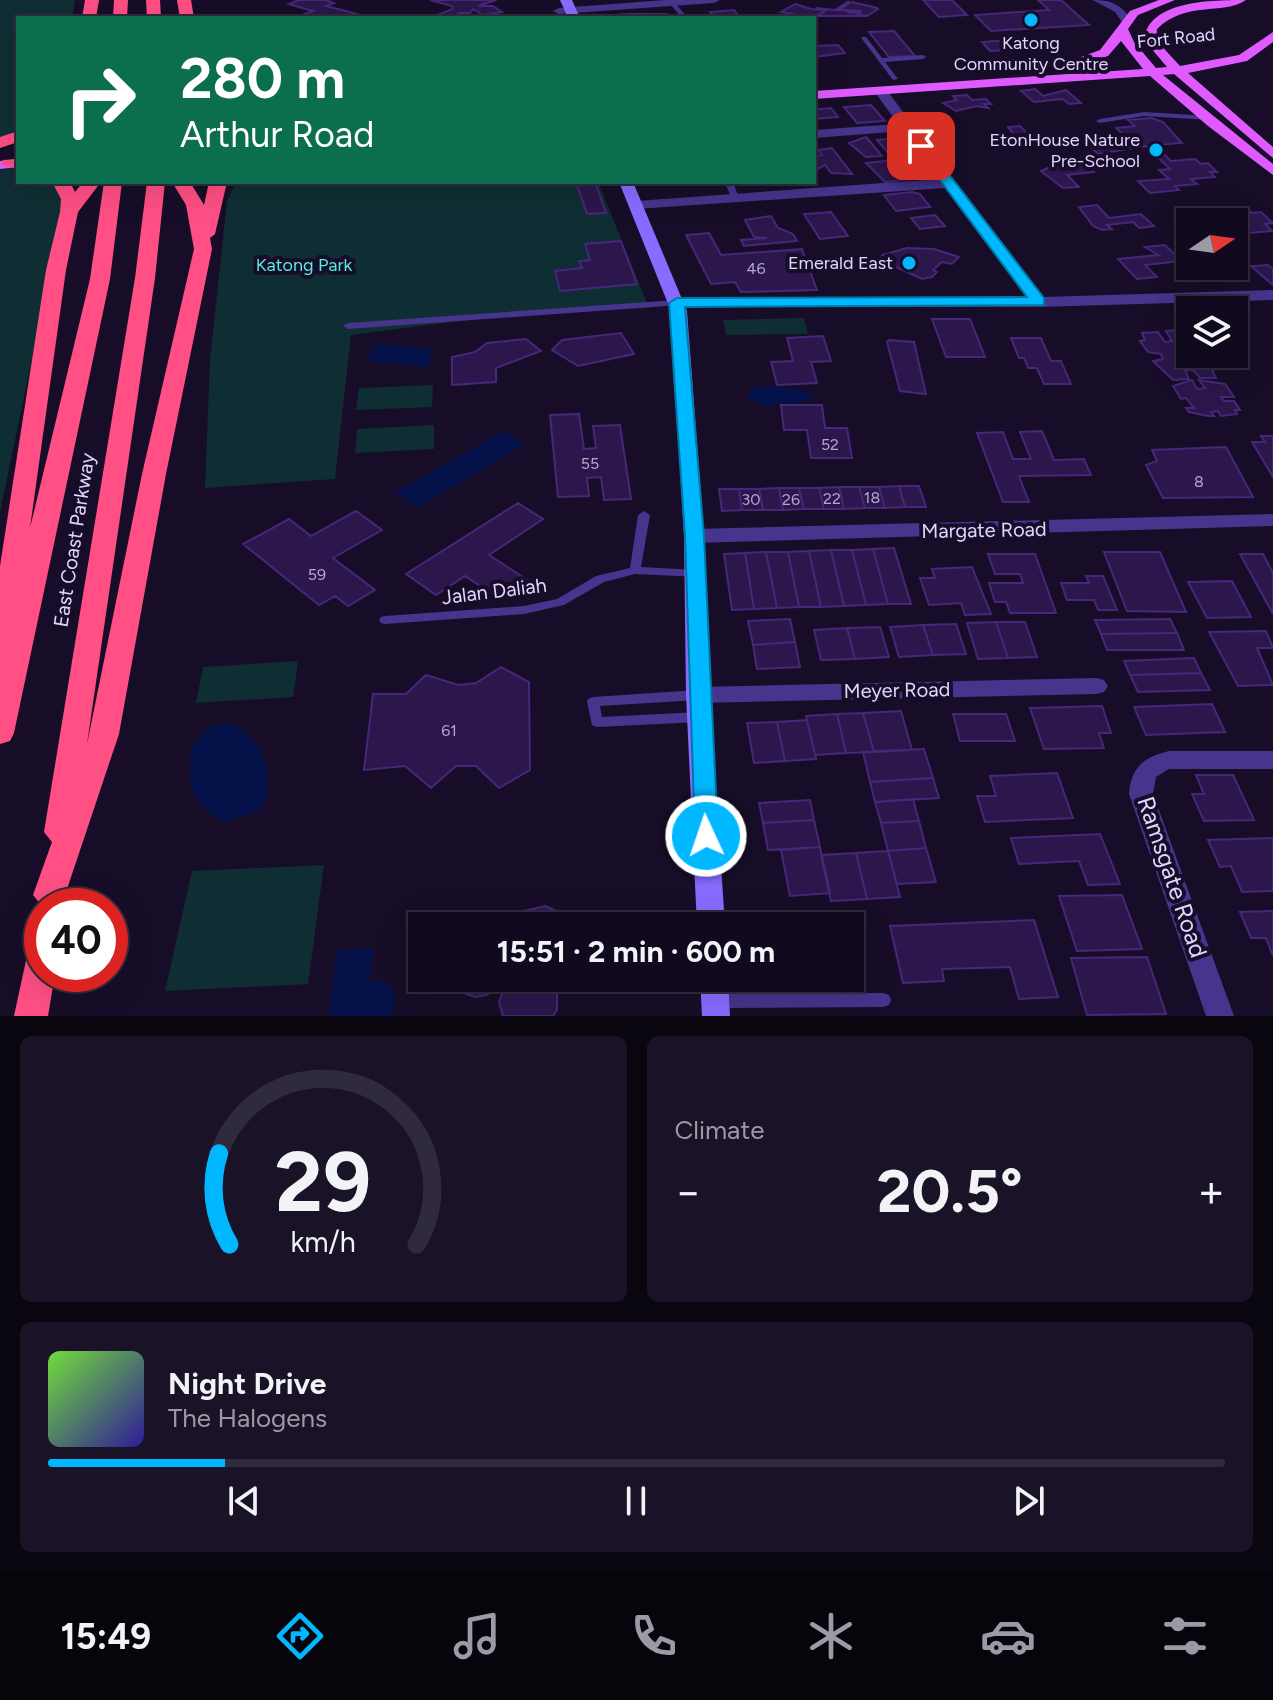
<!DOCTYPE html>
<meta charset="utf-8">
<style>
body{margin:0;font-family:Figtree,sans-serif;background:#1a1327;color:#f1f3f6;height:100vh;display:flex;flex-direction:column;font-size:30px;white-space:nowrap}
*{box-sizing:border-box;margin:0}
p{font-size:26px;color:#9c9aa4}
.icon{flex:none;width:44px;height:44px;fill:none;stroke:currentColor;stroke-width:2;stroke-linecap:round;stroke-linejoin:round}
.map{position:relative;height:1016px;overflow:hidden}
.drawer{display:flex;flex-direction:column;gap:20px;padding:20px;background:#090610;flex:1}
.drawer>*{flex:none}
.top-card{position:absolute;left:16px;top:16px;width:800px;height:168px;border-radius:0px;box-shadow:0 8px 32px #0002,0 0 0 2px #302b3c;background:#0b6e4f;color:#fff;overflow:hidden}
.needle{width:52px;rotate:77deg}
.tools{position:absolute;left:1176px;top:208px;display:grid;gap:16px}
.tools a{display:grid;place-items:center;width:72px;height:72px;border-radius:0px;background:#110a1e;box-shadow:0 8px 32px #0002,0 0 0 2px #302b3c;font-size:40px}
.speed{position:absolute;left:24px;top:888px;display:flex;gap:16px;font-size:40px;font-weight:700;text-align:center}
.speed>*{display:grid;place-content:center;width:104px;height:104px;border-radius:50%;background:#110a1e;box-shadow:0 8px 32px #0002,0 0 0 2px #302b3c;line-height:1}
.speed .limit{border:12px solid #d22;background:#fff;color:#111}
.pin{position:absolute;display:grid;place-items:center;width:68px;height:68px;color:#fff;margin:-34px;border-radius:16px;box-shadow:0 4px 12px #0006}
.me{position:absolute;width:88px;margin:-44px;rotate:357deg;stroke-linejoin:round;filter:drop-shadow(0 0 6px #0008)}
.turn{display:flex;align-items:center;gap:28px;height:168px;padding:0 32px;font-size:36px}
.turn .icon{width:104px;height:104px;stroke-width:2.5}
.turn b{display:block;font-size:56px;line-height:68px}
.big{font-size:60px;font-weight:700;line-height:1.1}
.drawer .card{flex:1;display:flex;flex-direction:column;justify-content:center;gap:12px;min-width:0;padding:0 28px;border-radius:12px;background:#1a1327}
.drawer .dial{align-items:center;gap:0}
.dial svg{height:208px;overflow:visible;fill:none;stroke:#302b3c;stroke-width:7;stroke-linecap:round;text-anchor:middle}
.dial text{fill:#f1f3f6;stroke:none}
.song{display:flex;align-items:center;gap:24px}
.cover{width:96px;height:96px;border-radius:12px;background:linear-gradient(135deg,hsl(100 70% 55%),hsl(250 70% 35%))}
.played{height:8px;border-radius:4px;background:linear-gradient(90deg,#00b8ff 15%,#302b3c 15%)}
.keys{display:flex;justify-content:space-around;direction:ltr}
.heat{display:flex;justify-content:space-between;align-items:center;font-size:44px;direction:ltr}
.drawer .tiles{flex:1;display:grid;gap:20px;grid-template-columns:1fr 1fr}
.card:last-child{grid-column:span 2}
.trip{position:absolute;left:408px;top:912px;width:456px;height:80px;border-radius:0px;background:#110a1e;box-shadow:0 8px 32px #0002,0 0 0 2px #302b3c;font-weight:700;line-height:80px;text-align:center}
.tab-bar{display:flex;height:128px;justify-content:space-around;align-items:center;background:#07040c;color:#9c9aa4}
.tab-bar .icon{width:56px;height:56px}
.tab-bar .active{color:#00b8ff}
.tab-bar b{font-size:36px;color:#f1f3f6}
.map>svg:first-child{display:block}
.green{fill:#0f2e33}
.water{fill:#051249}
.building{fill:#2b174b;stroke:#462779;stroke-width:2}
.lines{fill:none;stroke-linecap:round;stroke-linejoin:round}
.lane{fill:#47348c;fill-rule:evenodd}
.street{fill:#47348c;fill-rule:evenodd}
.secondary{fill:#896bff;fill-rule:evenodd}
.primary{fill:#df5bff;fill-rule:evenodd}
.highway{fill:#ff4f84;fill-rule:evenodd}
.route{fill:#00b8ff;stroke:#0078a6;stroke-width:2}
.poi-dot{fill:#00b8ff;stroke:#170d28;stroke-width:3}
.labels{text-anchor:middle;stroke-width:8;stroke-linejoin:round;paint-order:stroke}
.number-label{font-size:16px;fill:#b4a5d2}
.far-street-label{font-size:18px;fill:#e1d4ff;stroke:#170d28}
.far-poi-label{font-size:18px;fill:#e1d4ff;stroke:#170d28;text-anchor:end}
.far-park-label{font-size:18px;fill:#54ebe0;stroke:#170d28}
.street-label{font-size:20px;fill:#e1d4ff;stroke:#170d28}
.near-street-label{font-size:24px;fill:#e1d4ff;stroke:#170d28}
</style>
<div class="map">
<svg width="1273" height="1016" viewBox="0 0 1273 1016">
<rect width="100%" height="100%" fill="#170d28"/>
<!-- green -->
<path class="green" d="M0,0H75L72,18H18V130L0,138Z
M18,167V182H53L60,188L63,211L0,512V168Z
M236,182H598L649,308L537,311L351,335L335,479L205,488L210,360L227,201Z
M804,318L808,334L726,335L723,320Z
M433,385L432,407L356,410L359,388Z
M434,425V449L355,453L357,429Z
M298,661L293,697L196,703L203,667Z
M324,865L308,984L165,991L192,871Z"/>
<!-- water -->
<path class="water" d="M376,344L432,349L429,367L367,360Z
M768,386L806,390L814,398C809,402 769,406 765,406L748,399L750,389Z
M503,431L525,444L418,508L395,493Z
M228,723C264,736 278,778 260,811L224,822C186,799 190,789 191,748L210,727Z
M374,948L368,982L384,981L395,992L392,1016H329L337,951Z"/>
<!-- building -->
<path class="building" d="M299,0H325L334,3L326,6L357,14L349,18H306L300,16L313,11L289,4Z
M430,0H496L478,6H493L502,12L483,15L473,9L470,13H459L455,16L459,18H437L441,16L437,15L453,9L452,6Z
M923,0H952L967,15L939,17Z
M1038,0H1061L1089,25L991,31L975,15L1049,10Z
M849,1L841,9L851,13L861,11L857,13L866,16H818L826,10L816,8L835,10Z
M852,2L877,8L878,9L867,16L858,14L860,11L838,10Z
M795,4L811,9L826,10L814,18L781,12Z
M734,10L740,18L714,17L710,12Z
M629,14H665L680,18L602,16Z
M894,31L915,56L889,57L869,32Z
M1042,38L1052,47L990,51L982,42Z
M838,45L845,53L814,57L816,46Z
M1035,89L1043,96L1066,90L1081,103L1069,104L1063,99L1034,102L1021,91Z
M967,95L972,100L986,99L991,104H984L988,108L977,106L956,111L943,103L957,100L953,96Z
M871,105L885,121L857,123L844,107Z
M831,108L838,117L814,119V110Z
M1151,118L1163,122L1182,143L1154,145L1171,161L1195,159L1201,164L1208,163L1217,172H1210L1215,177L1191,179L1197,184L1175,186L1179,190L1150,193L1138,181L1169,179L1159,170L1170,169L1146,146L1098,154L1083,140L1107,138L1114,145L1142,143L1138,138L1128,139L1116,128L1135,126L1128,120Z
M1020,126L1032,138L1060,136L1068,144L1026,148L1008,127Z
M866,137L882,156L866,157L849,143Z
M896,138L908,153L889,154L877,140Z
M832,148L852,174L831,173L825,165L814,171V157L822,155L818,150Z
M894,160L910,179L885,182L866,163Z
M1081,160L1094,172L1067,175L1079,187L1063,188L1041,171L1052,166L1075,167L1069,161Z
M576,182H595L606,213L587,214Z
M912,192L920,194L930,207L896,211L884,195Z
M1097,205L1109,218L1141,214L1154,226L1139,228L1133,222L1107,225L1112,229L1102,230L1093,226L1079,207Z
M1245,207L1252,213L1261,212L1273,223L1265,224L1272,231L1249,233L1223,209Z
M831,212L848,236L820,239L804,214Z
M935,215L945,226L920,229L911,218Z
M771,216L778,228L793,234L797,241L744,246L741,240L767,238L754,237L745,220Z
M709,233L721,255L802,249L817,290L741,292L735,282L711,284L686,235Z
M621,241L637,284L560,291L555,271L582,268L579,261L590,260L585,244Z
M1165,245L1181,261L1145,265L1157,277L1137,279L1118,259L1158,255L1145,247Z
M907,248L934,249L959,257L952,264L942,262L933,270L937,272L932,277L922,279L896,267H880L876,262L883,255Z
M1268,265L1273,269V285L1251,266Z
M932,319H970L985,357H946Z
M1182,330L1190,339L1191,358L1209,357L1218,369L1212,370L1216,378H1200L1193,370H1185L1189,379L1173,380L1153,361L1163,359L1161,354L1148,352L1140,341L1145,340L1142,333L1158,332L1165,342L1172,341L1166,331Z
M621,333L634,354L578,366L552,350L562,340Z
M823,336L831,361L811,362L817,383L777,385L771,362L793,361L787,338Z
M1011,338H1041L1051,361H1061L1071,384H1044L1037,368H1028L1024,358H1019Z
M526,339L541,351L496,368V382L452,385V357L475,352L487,343Z
M889,340L914,342L926,394L900,391L887,342Z
M1192,380L1197,389L1205,388L1199,380L1225,384L1234,397H1221L1224,401H1234L1240,410H1235L1237,414L1221,416L1218,411L1211,412L1214,416H1208L1189,412L1186,408H1194L1186,398L1181,399L1173,386Z
M781,405H822L825,428H847L852,458H811L807,430H784Z
M579,414L584,449L596,448L593,426L620,425L631,499L604,500L601,477L587,478L589,496L558,497L550,415Z
M1042,431L1054,460L1084,459L1091,475L1019,476L1029,502H1003L977,433L1003,432L1013,459H1031L1020,432Z
M1261,436H1273V477L1252,442H1265Z
M1226,447L1253,497L1163,498L1146,465L1157,461L1152,450Z
M899,486H919L926,507H905Z
M899,486L905,507L885,508L879,487Z
M839,487H859L865,508L844,509Z
M839,487L844,509H824L819,488Z
M859,487H879L885,508H865Z
M779,488H799L804,509L783,510Z
M779,488L783,510H763L759,489Z
M799,488H819L824,509H804Z
M719,489H739L742,510L722,511Z
M739,489H759L763,510H742Z
M518,503L543,519L489,555L529,581L501,600L465,576L436,595L406,574Z
M356,511L382,530L333,558L375,590L348,606L335,596L319,605L243,544L289,519L311,536Z
M894,548L911,604H888L873,549Z
M873,549L888,604L866,605L852,550Z
M831,550L844,606L821,607L809,551Z
M831,550H852L866,605L844,606Z
M809,551L821,607H799L788,552Z
M766,552L777,608L754,609L745,553Z
M766,552H788L799,607L777,608Z
M1104,552H1160L1186,612L1127,611Z
M745,553L754,609L732,610L724,554Z
M988,554H1035L1056,613H1010L1006,602H995L989,583H1023L1020,574H995Z
M1240,554H1263L1273,573V614Z
M972,567L991,614L965,615L961,603L929,605L920,578H935L932,569Z
M1086,576H1103L1117,610H1098L1094,600H1067L1061,583H1089Z
M1232,581L1251,617L1207,618L1188,582Z
M790,619L795,642L753,645L748,621Z
M1170,619L1177,633L1101,634L1095,620Z
M996,622L1008,658L978,659L967,623Z
M996,622H1025L1037,657L1008,658Z
M956,624L966,654L933,655L923,625Z
M923,625L933,655L899,657L890,627Z
M880,627L889,657L855,659L847,628Z
M847,628L855,659L821,660L814,630Z
M1266,631L1273,648H1257L1273,685L1238,686L1209,632Z
M1177,633L1184,650H1107L1101,634Z
M795,642L800,667L757,669L753,645Z
M1194,658L1201,673L1130,675L1124,661Z
M501,667L529,682L530,770L499,788L476,766H456L431,788L405,766L364,770L373,694H406L426,675L458,685L476,683Z
M1201,673L1210,690L1138,692L1130,675Z
M1212,704L1225,732L1146,735L1134,707Z
M1102,706L1111,733H1099L1104,748L1044,749L1030,708Z
M901,711L912,750L874,752L863,713Z
M863,713L874,752L846,753L837,714Z
M837,714L846,753L815,755L806,716Z
M953,714H1006L1015,741H960Z
M807,720L816,759L785,761L777,722Z
M777,722L785,761L754,763L747,723Z
M924,749L933,778L870,782L863,752Z
M1057,773L1073,818L985,822L977,796H996L990,776Z
M1196,775H1233L1254,820L1204,821L1192,794H1204Z
M933,778L939,798L875,802L870,782Z
M913,799L919,821L881,823L875,802Z
M810,800L814,820L763,823L759,803Z
M814,820L820,847L768,850L763,823Z
M919,821L926,848L888,851L881,823Z
M1100,834L1120,884L1088,885L1079,861L1019,864L1011,838Z
M1273,838V891L1242,892L1231,866L1220,867L1208,840Z
M820,847L830,893L790,896L781,850Z
M926,848L936,882L897,884L888,851Z
M888,851L900,897L867,899L856,853Z
M856,853L867,899L831,901L821,855Z
M1122,895L1142,949L1077,951L1059,896Z
M545,906L563,914L568,926H513L524,911Z
M1273,911V956L1266,938H1251L1240,912Z
M1034,920L1058,997L1019,999L1010,967L942,969L944,981L903,983L890,926Z
M1147,957L1166,1014L1087,1015L1071,958Z
M446,978H544L557,990V1010L553,1016H503L499,1002L505,987L502,983L487,995L475,997L453,989Z"/>
<g class="lines">
<!-- lane -->
<path class="lane" d="M670,2H674L688,18H682L670,4Z
M862,37H866L882,58L923,55L926,57L923,59L885,62L898,79L893,80L862,39Z
M1144,112L1209,116L1213,118L1209,120L1144,116L1100,123L1096,121L1100,119Z
M725,182H733L739,198L738,200H732Z
M677,300L682,303L680,305L348,329L343,326L348,323Z
M644,511L650,515L641,567L695,570L699,571L701,574L699,577L635,574L604,582L564,605L524,614L385,624L381,623L379,620L381,617L385,616L524,606L557,599L596,576L630,568L638,515Z
M698,690L703,692L704,695L703,698L698,700L600,706L602,717L699,712L704,714L705,717L704,720L699,722L597,727L592,725L587,702L588,699L593,697Z
M883,993L889,995L891,1000L889,1005L883,1007L716,1008L710,1006L708,1001L710,996L716,994Z"/>
<!-- street -->
<path class="street" d="M666,0H720L714,3L559,14L553,11L559,8Z
M1093,0C1112,0 1121,5 1132,20L1122,22L1115,12Z
M880,87L885,88L1043,297L1273,290V300L1038,307L671,306L669,303L677,298L1026,297L945,188L636,209L629,205L636,201L939,179L903,131L814,138V130L898,124L874,91Z
M1273,514V526L694,543L684,536L694,529Z
M1096,678L1104,680L1108,686L1104,692L1096,694L698,703L690,701L686,695L690,689L698,687Z
M1169,751H1273V769H1169L1156,777L1153,794L1234,1016H1206L1129,794C1131,767 1144,757 1169,751Z"/>
<!-- secondary -->
<path class="secondary" d="M560,0H572L580,18H568Z
M619,182H633L687,311L704,536L710,695L725,926H697L686,695L684,536L671,311Z
M700,978H728L730,1016H702Z"/>
<!-- primary -->
<path class="primary" d="M1159,0H1175L1138,15L1128,29L1134,42L1156,68L1167,67L1144,40C1148,0 1214,0 1246,0C1221,16 1187,0 1157,29L1156,40L1180,66L1239,55L1273,32V42L1247,61L1188,73L1273,147V158L1174,74L1163,75L1273,164V175L1208,126L1150,76L814,99V91L1143,69L1121,41L1108,56L1063,70L1057,66L1100,50L1130,11Z
M18,159V167L0,169V161Z"/>
<!-- highway -->
<path class="highway" d="M85,0H99L96,18H82Z
M114,0H128L127,18H113Z
M146,0H160L161,18H147Z
M177,0H191L194,18H180Z
M18,131V142L0,148V137Z
M18,159V169L1,164L3,160Z
M52,182H70L75,192L83,182H101L78,212L66,270L30,528L90,279L104,182H122L110,279L14,733L10,741L0,744V566L46,270L60,212L61,199Z
M147,182H165L155,278L87,744L142,474L194,249L186,205L172,182H190L204,205L209,182H227L215,234L210,238L212,249L166,474L119,734L65,895L60,905L42,906L33,895L52,842L44,832L135,278Z
M42,938V974H55L48,1016H14L30,942Z"/>
</g>
<!-- route -->
<path class="route" d="M916,143H925L1044,298V305L685,307L704,536L718,836L714,843H698L695,836L685,536L669,303L677,298L1027,297L916,148Z"/>
<!-- markers -->
<g class="poi-dot">
<circle cx="1031" cy="20" r="8"/>
<circle cx="1156" cy="150" r="8"/>
<circle cx="909" cy="263" r="8"/>
</g>
<g class="labels">
<!-- number labels -->
<g class="number-label">
<text x="756" y="274">46</text>
<text x="830" y="450">52</text>
<text x="590" y="469">55</text>
<text x="1199" y="487">8</text>
<text x="872" y="503">18</text>
<text x="832" y="504">22</text>
<text x="751" y="505">30</text>
<text x="791" y="505">26</text>
<text x="317" y="580">59</text>
<text x="449" y="736">61</text>
</g>
<!-- far-street labels -->
<g class="far-street-label">
<text transform="translate(1176 38) rotate(-6)" y="6">Fort Road</text>
</g>
<!-- far-poi labels -->
<g class="far-poi-label">
<text x="1031" y="49" text-anchor="middle">Katong<tspan x="1031" dy="21">Community Centre</tspan></text>
<text x="1140" y="146">EtonHouse Nature<tspan x="1140" dy="21">Pre-School</tspan></text>
<text x="893" y="269">Emerald East</text>
</g>
<!-- far-park labels -->
<g class="far-park-label">
<text x="304" y="271">Katong Park</text>
</g>
<!-- street labels -->
<g class="street-label">
<text transform="translate(984 530) rotate(-1)" y="7">Margate Road</text>
<text transform="translate(74 540) rotate(-81)" y="7">East Coast Parkway</text>
<text transform="translate(494 591) rotate(-7)" y="7">Jalan Daliah</text>
<text transform="translate(897 690) rotate(-1)" y="7">Meyer Road</text>
</g>
<!-- near-street labels -->
<g class="near-street-label">
<text transform="translate(1172 877) rotate(71)" y="8">Ramsgate Road</text>
</g>
</g>
</svg>
<div class="tools">
<a><svg class="needle" viewBox="-14 -14 28 28"><path d="M0-13l5 13h-10z" fill="#e53935"/><path d="M0 13l5-13h-10z" fill="#9c9aa4"/></svg></a>
<a><svg class="icon" aria-label="layers" viewBox="0 0 24 24"><path d="M12 4l9 5-9 5-9-5zM3 14l9 5 9-5"/></svg></a>
</div>
<div class="speed"><div class="limit">40</div></div>
<div class="pin" style="left:921px;top:146px;background:#d93025"><svg class="icon" aria-label="arrive" viewBox="0 0 24 24"><path d="M6 21V4h12l-3 4 3 4H6"/></svg></div>
<svg class="me" style="left:706px;top:836px" viewBox="-20 -20 40 40"><circle r="17" fill="#00b8ff" stroke="#fff" stroke-width="3"/><path d="M0-11L8 9 0 5-8 9z" fill="#fff"/></svg>
<div class="trip">15:51 · 2 min · 600 m</div>
<div class="top-card">
<div class="turn"><svg class="icon" aria-label="right" viewBox="0 0 24 24"><path d="M7 20v-9h11M14 6l5 5-5 5"/></svg><div><b>280 m</b>Arthur Road</div></div>
</div>
</div>
<section class="drawer">
<div class="tiles">
<div class="card dial"><svg viewBox="0 0 100 80">
<path d="M14 69A42 42 0 1 1 86 69"/>
<path d="M14 69A42 42 0 0 1 10 34" stroke="#00b8ff"/>
<text x="50" y="56" font-size="32" font-weight="700">29</text>
<text x="50" y="72" font-size="11">km/h</text>
</svg></div>
<div class="card"><p>Climate</p>
<div class="heat"><a>−</a><b class="big">20.5°</b><a>+</a></div>
</div>
<div class="card">
<div class="song"><i class="cover"></i><div><b>Night Drive</b><p>The Halogens</p></div></div>
<div class="played"></div>
<div class="keys"><svg class="icon" aria-label="previous" viewBox="0 0 24 24"><path d="M18 5L8 12l10 7zM5 5v14"/></svg><svg class="icon" aria-label="pause" viewBox="0 0 24 24"><path d="M8 5v14M16 5v14"/></svg><svg class="icon" aria-label="next" viewBox="0 0 24 24"><path d="M6 5l10 7-10 7zM19 5v14"/></svg></div>
</div>
</div>
</section>
<nav class="tab-bar">
<b>15:49</b>
<svg class="icon active" aria-label="directions" viewBox="0 0 24 24"><path d="M12 3l9 9-9 9-9-9zM9 14v-3h6M13 9l2 2-2 2"/></svg>
<svg class="icon" aria-label="music" viewBox="0 0 24 24"><path d="M9 18V5l10-2v13"/><circle cx="6" cy="18" r="3"/><circle cx="16" cy="16" r="3"/></svg>
<svg class="icon" aria-label="phone" viewBox="0 0 24 24"><path d="M5 4h4l2 5-3 2q2 4 5 5l2-3 5 2v4C11 20 4 13 5 4z"/></svg>
<svg class="icon" aria-label="climate" viewBox="0 0 24 24"><path d="M12 3v18M4 7l16 10M4 17L20 7"/></svg>
<svg class="icon" aria-label="car" viewBox="0 0 24 24"><path d="M5 17H2v-5l4-1 3-4h7l3 4 3 1v5h-3M9 17h6M6 11h13"/><circle cx="7" cy="17" r="2"/><circle cx="17" cy="17" r="2"/></svg>
<svg class="icon" aria-label="filters" viewBox="0 0 24 24"><path d="M4 7h16M4 17h16"/><circle cx="9" cy="7" r="2"/><circle cx="15" cy="17" r="2"/></svg>
</nav>
